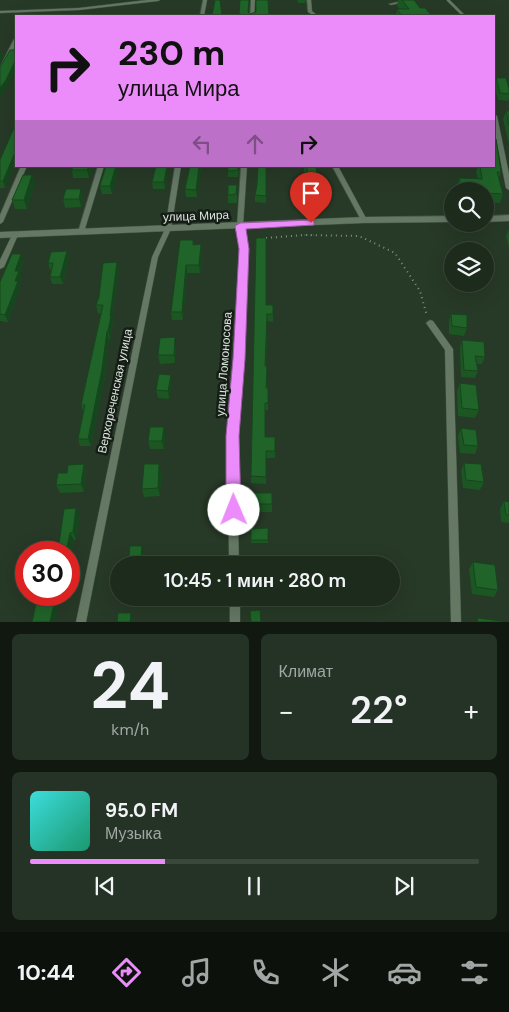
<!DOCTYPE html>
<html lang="ru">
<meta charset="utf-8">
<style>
body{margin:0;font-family:"DM Sans",sans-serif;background:#253326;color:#f1f3f6;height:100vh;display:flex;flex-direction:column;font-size:19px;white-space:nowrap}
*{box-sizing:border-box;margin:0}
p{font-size:16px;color:#a0a7a4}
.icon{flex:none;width:28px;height:28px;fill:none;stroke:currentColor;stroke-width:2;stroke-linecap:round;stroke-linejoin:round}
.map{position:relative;height:622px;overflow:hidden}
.side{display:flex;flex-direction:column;gap:12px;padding:12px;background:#101810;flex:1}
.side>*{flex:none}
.banner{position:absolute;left:15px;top:15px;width:480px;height:152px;border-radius:0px;box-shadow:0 5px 20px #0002,0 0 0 1px #3b473b;background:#ec8cfa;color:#111;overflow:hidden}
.controls{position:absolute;left:444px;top:182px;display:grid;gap:10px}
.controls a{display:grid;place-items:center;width:50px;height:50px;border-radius:50%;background:#1d2b1d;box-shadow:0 5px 20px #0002,0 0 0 1px #3b473b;font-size:25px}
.speed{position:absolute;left:15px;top:541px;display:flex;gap:10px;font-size:25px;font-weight:700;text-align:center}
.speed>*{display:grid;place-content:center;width:65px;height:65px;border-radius:50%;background:#1d2b1d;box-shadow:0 5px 20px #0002,0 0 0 1px #3b473b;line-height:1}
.speed .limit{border:8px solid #d22;background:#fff;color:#111}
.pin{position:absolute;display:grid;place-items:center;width:42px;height:42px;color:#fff;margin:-51px -21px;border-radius:50% 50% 50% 0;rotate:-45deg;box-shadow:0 0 5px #0007}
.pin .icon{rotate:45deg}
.me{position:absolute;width:55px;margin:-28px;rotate:359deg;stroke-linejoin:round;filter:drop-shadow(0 0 4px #0008)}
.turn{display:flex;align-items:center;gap:18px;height:105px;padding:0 20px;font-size:22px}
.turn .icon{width:65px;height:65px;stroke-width:2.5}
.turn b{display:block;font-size:35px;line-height:42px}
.lanes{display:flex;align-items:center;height:48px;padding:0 20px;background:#0003;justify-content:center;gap:25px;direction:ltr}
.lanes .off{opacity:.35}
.big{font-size:38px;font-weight:600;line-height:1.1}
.side .card{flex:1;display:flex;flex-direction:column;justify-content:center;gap:8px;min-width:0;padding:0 18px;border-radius:8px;background:#253326}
.side .dial{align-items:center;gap:0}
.dial b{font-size:65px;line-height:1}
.song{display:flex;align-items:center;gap:15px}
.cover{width:60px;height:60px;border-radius:8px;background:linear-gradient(135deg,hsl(180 70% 55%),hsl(160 70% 35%))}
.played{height:5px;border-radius:2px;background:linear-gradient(90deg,#ec8cfa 30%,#3b473b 30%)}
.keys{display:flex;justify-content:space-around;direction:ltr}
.heat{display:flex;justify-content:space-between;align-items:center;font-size:28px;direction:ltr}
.side .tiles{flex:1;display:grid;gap:12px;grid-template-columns:1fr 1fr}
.card:last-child{grid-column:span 2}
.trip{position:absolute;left:110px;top:556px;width:290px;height:50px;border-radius:25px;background:#1d2b1d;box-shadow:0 5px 20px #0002,0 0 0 1px #3b473b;font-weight:600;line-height:50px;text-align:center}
.tab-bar{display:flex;height:80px;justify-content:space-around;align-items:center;background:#0c110c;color:#a0a7a4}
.tab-bar .icon{width:35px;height:35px}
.tab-bar .current{color:#ec8cfa}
.tab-bar b{font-size:22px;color:#f1f3f6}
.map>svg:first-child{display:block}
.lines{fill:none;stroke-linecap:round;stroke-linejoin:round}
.lane-casing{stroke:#445345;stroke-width:3}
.street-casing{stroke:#445345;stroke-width:1}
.secondary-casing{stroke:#445345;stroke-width:1}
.path-far1{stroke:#849284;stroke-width:1;stroke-dasharray:0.5 2.5;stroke-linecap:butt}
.path{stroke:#849284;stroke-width:2;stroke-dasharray:1 4;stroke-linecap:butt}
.lane{stroke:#647864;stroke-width:2.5}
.street{fill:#647864;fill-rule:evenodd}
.secondary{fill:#647864;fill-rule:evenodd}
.wall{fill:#1c5623}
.shaded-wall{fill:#16461d}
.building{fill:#206429;stroke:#16461d}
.route{fill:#ec8cfa;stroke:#995ba2}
.labels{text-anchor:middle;stroke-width:5;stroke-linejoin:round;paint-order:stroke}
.street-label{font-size:12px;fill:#dbe6db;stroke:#151d16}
</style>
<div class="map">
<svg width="509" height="622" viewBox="0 0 509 622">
<rect width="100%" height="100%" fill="#273927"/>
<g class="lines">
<!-- lane casing -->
<g class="lane-casing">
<path id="lane" d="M448,0L464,16"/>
</g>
<!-- street casing -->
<g class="street-casing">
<path id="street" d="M147,0H160L158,1L79,10L0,13V11L79,8Z
M203,0H207L204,16H200Z
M251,0H255L254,16H250Z
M307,0H311L312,11L318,16H314L308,12Z
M406,0H414L391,5L389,4Z
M14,39H16V44L2,72L0,73V67Z
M494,114L497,116L509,174V190L506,188L494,128Z
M21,166H27L3,222L0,224V215Z
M98,166H104L84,232L81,234L79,233L78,232Z
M175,166H181L171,229L158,257L86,622H76L152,257L165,229Z
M241,166H247L243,226L247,249L243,359L236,436L239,565H229L228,436L235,359L241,249L237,226Z
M332,166H338L367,220L366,221H362L361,220Z
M15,233L18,235L4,267L0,269V260L12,235Z
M430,320L433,321L453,349L461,622H451L445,350L426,323Z
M230,598H240V622H230Z"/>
</g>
<!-- secondary casing -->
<g class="secondary-casing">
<path id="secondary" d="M509,215V221L485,222V216Z
M452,216V222L364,223L0,238V232L364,217Z"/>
</g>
<!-- path-far1 -->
<path class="path-far1" d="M301,235H316"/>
<!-- path -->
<path class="path" d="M266,238L304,235L359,236L395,253L420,291L427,316"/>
<!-- lane -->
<use href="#lane" class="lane"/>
<!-- street -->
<use href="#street" class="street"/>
<!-- secondary -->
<use href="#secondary" class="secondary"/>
</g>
<!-- wall -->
<path class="wall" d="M297,0H306L305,3H298Z
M398,0H414L420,8L432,16H396L397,9H400L397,6Z
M496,78L509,89V98L508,101L498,100L494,84Z
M506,111H509V144L503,119Z
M15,130L5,188H0V160Z
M93,166L89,178H73L72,170Z
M106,166H119L112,194H102L100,186Z
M168,166L165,189H153L152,182Z
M201,166L197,197H186L185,189Z
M239,166L238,177H228V171Z
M266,166V203L255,202V195Z
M304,166H316L318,198V203H308L306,172H304Z
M478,166H494L501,172L499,178L503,194L500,203L485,202V191H457V188L459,178L478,179L476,172Z
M32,175L35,183L27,209H15L12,200Z
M237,185V203H228V195Z
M83,197L81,207L65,208L63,199Z
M509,229V248L506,236Z
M256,238L266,305H273V322L267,321L266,366L267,388L268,403V410H265V437L275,451V458H266V484L251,483Z
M193,240L194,245L201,244L202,253L200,273H187L183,320H172L171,312Z
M67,251L69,258L63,284H52L50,277L52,270H50L48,263Z
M24,261L20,273L22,278L19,284L20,288L8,322L0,321V282Z
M117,262L119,270L112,320L113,324L110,339H109L105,377L91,446H80L78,439L83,411L81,405L101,313L98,314L96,305Z
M451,314L467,328L464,336L449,334V322Z
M462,340L485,357L482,364H477L478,371L475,378L461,377L460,347Z
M176,346L175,363L160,364L158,355Z
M172,383L169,399L158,398L156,390Z
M460,383L479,410L475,418L458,416L457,391Z
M461,428L478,446L475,454L460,453L458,436Z
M165,435L164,449H150L148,441Z
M464,463L484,482L480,490L463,488L461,471Z
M84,464L86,472L84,492L60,493L56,485L67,473Z
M159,464L161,471L160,496L144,497L142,489Z
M252,493L272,504V512H252Z
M504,501L509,502V523L501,522L500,509Z
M80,516L76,540H74L69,562V552L59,544Z
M268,528V543H251V529Z
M473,562L498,590L494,597L472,594L469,569Z"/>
<!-- shaded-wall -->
<path class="shaded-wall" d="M2,50L3,56L0,63V53Z
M16,59V68L8,86L0,97V88Z
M16,150V162L5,188L3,181Z
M89,166H93L89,178L87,170Z
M116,166H119L112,194L110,186Z
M167,166H168L165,189L164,182Z
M199,166H201L197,197L196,190Z
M32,175L35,183L27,209L24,200Z
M81,189L83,197L81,207L79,199Z
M201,244L202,253L200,273L199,265Z
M67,251L69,258L63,284L60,277Z
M21,254L24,261L20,273L22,278L19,284L20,288L8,322L5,315L15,281V271Z
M117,262L119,270L112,320L113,324L110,339L108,331Z
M186,265L187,273L183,320L182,312Z
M107,331L109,339L105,377L91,446L88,439Z
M175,337L176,346L175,363L174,355Z
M171,375L172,383L169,399L168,391Z
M164,427L165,435L164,449L162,441Z
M84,464L86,472L84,492L81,484Z
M159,464L161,471L160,496L158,488Z
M76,508L80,516L76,540L73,532Z
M70,533L74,540L69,562V552H66Z
M142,546L144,553L143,565H140Z
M56,595H61L55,622H50Z
M131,613L134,620L133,622H130Z"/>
<!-- building -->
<path class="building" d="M215,0H220L222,16H212Z
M240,0H249L248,12L250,14L256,12V0H268L269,16H239Z
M402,0H414L420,8H425L432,16H402L397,9H409Z
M16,46V59L6,80L0,88V67L10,50H14Z
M496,78H506L509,89V94L500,93Z
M506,111H509V125Z
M16,127V150L3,181H0V160L13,130H15Z
M494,139H496L501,172H497L503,194L485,193V191H462L459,178L482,179L480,166H494Z
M73,166H89L87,170H72Z
M106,166H116L110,186H100Z
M156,166H167L164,182H152Z
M190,166H199L196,190L185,189Z
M228,166H238V170L228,171Z
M258,166H266V196L255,195L257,185Z
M304,166H316L318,198H308L307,166Z
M23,175H32L24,200H12Z
M228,185H237L236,194L228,195Z
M66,189H81L79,199H63Z
M256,238H266V305H273V314H267L265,366H267L266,388H268V403H265V437H275V451H266V477L251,476Z
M180,240H193V245L201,244L199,265H186L182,312H171Z
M67,251L60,277H50L53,263H48L51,252Z
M12,254H21L15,271H19L15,281H18L5,315L0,314V282Z
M117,262L110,316H111L108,331H107L102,369L88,439H78L85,405H81L103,305H96L99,297L103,263Z
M451,314L467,315V328L452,326Z
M175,337L174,355H158L160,338Z
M462,340L484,342L485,357L475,356L478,371L464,370Z
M159,374L171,375L168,391L156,390Z
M460,383L476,385L479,410L462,408Z
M150,427H164L162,441H148Z
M461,428L476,430L478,446L464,445Z
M464,463L481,464L484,482L466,480Z
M84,464L81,484L56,485L58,473H67L68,465Z
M144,464H159L158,488L142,489Z
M252,493H272V504H252Z
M504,501L509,502V515H506Z
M76,508L73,532L70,533L66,552H48L51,544H59L64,509Z
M268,528V540H251V529Z
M130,546H142L140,565H128Z
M473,562L495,565L498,590L476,587Z
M38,595H56L50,622H32Z
M260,610L261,622H251L250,611Z
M118,613H131L130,622H117Z
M477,618L501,621V622H478Z"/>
<!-- route -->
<path class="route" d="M311,220L314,221V225L246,229L249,249L245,359L239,436L241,510L239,515L234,517L228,515L226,510V436L233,359L239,249L235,226L240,223Z"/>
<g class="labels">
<!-- street labels -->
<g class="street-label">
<text transform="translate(196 216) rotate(-2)" y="4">улица Мира</text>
<text transform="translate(224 364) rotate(-86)" y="4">улица Ломоносова</text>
<text transform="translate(115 391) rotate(-78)" y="4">Верхореченская улица</text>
</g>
</g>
</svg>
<div class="controls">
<a><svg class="icon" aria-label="search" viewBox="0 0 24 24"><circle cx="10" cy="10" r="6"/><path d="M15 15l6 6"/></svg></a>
<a><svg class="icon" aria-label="layers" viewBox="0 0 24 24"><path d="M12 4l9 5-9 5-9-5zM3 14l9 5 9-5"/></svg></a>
</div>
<div class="speed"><div class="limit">30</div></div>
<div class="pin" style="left:311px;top:223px;background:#d93025"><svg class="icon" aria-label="arrive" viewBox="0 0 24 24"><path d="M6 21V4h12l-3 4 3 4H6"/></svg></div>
<svg class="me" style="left:234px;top:510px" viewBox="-20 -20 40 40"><circle r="19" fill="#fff"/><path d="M0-13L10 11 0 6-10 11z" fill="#ec8cfa"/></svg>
<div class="trip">10:45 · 1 мин · 280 m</div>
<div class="banner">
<div class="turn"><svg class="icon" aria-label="right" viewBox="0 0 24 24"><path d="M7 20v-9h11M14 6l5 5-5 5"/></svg><div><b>230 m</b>улица Мира</div></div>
<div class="lanes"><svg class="icon off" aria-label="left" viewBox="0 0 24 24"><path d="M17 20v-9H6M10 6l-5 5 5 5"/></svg><svg class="icon off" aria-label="ahead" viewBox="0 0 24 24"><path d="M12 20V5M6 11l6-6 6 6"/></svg><svg class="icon" aria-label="right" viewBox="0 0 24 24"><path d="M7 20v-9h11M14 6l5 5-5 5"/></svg></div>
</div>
</div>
<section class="side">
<div class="tiles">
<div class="card dial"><b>24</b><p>km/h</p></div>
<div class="card"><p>Климат</p>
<div class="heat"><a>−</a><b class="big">22°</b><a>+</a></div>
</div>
<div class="card">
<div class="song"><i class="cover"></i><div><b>95.0 FM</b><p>Музыка</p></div></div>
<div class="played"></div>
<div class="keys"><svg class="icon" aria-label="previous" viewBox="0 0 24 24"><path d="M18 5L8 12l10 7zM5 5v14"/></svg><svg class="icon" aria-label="pause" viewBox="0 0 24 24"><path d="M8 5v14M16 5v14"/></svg><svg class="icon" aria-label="next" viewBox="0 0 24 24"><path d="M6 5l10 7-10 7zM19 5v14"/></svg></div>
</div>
</div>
</section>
<nav class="tab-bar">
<b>10:44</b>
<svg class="icon current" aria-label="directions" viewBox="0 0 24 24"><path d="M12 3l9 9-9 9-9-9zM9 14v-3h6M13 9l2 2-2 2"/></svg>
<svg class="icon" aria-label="music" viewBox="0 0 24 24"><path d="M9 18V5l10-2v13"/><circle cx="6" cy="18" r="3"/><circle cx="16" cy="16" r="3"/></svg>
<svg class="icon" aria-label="phone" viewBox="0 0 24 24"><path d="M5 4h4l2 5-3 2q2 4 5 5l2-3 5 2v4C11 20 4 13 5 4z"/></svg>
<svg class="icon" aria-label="climate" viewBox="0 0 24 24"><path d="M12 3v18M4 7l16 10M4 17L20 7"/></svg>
<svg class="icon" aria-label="car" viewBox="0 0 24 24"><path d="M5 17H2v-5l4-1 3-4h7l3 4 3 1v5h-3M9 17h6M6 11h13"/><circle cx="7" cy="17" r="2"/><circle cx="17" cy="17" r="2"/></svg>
<svg class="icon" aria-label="filters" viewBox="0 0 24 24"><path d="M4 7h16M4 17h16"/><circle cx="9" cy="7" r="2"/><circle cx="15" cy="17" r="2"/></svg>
</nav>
